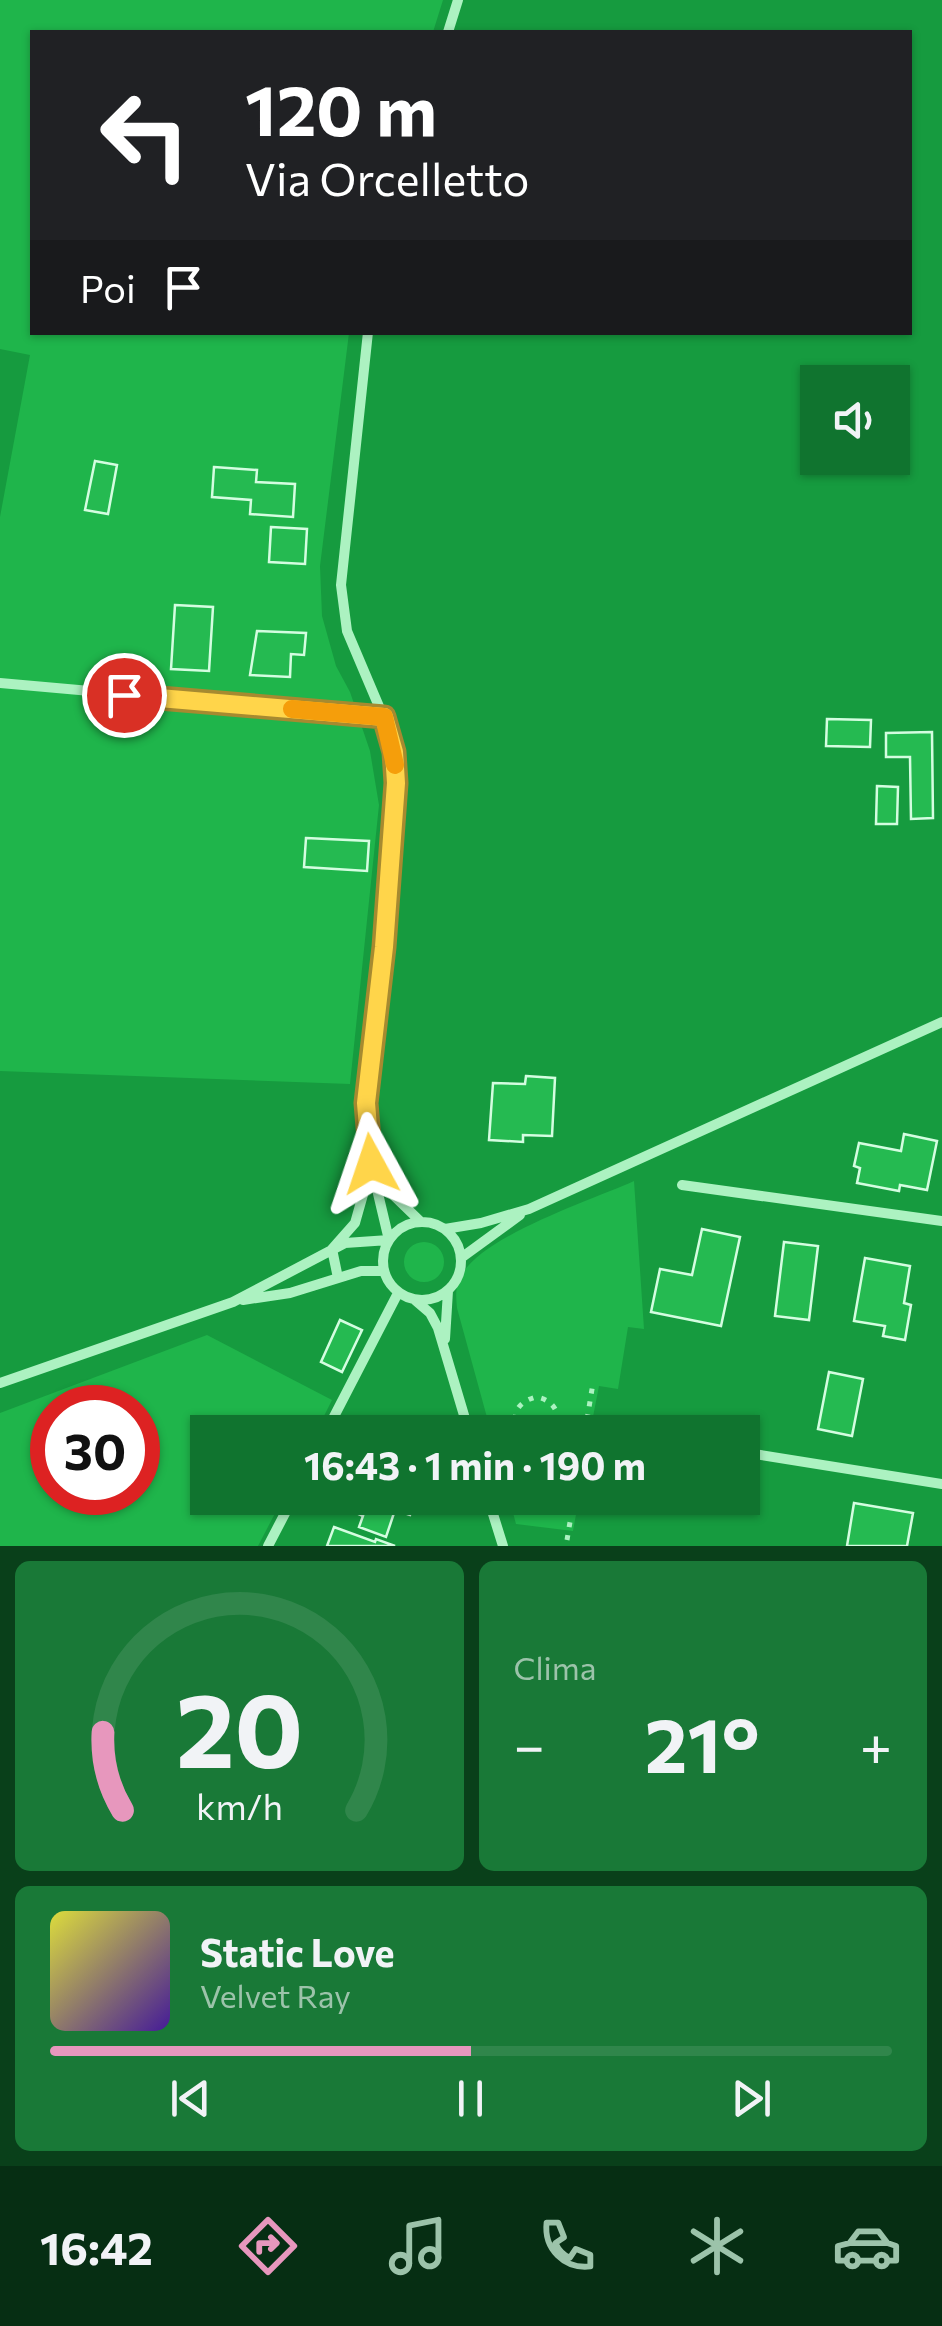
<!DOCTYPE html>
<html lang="it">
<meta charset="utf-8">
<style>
body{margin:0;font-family:Commissioner,sans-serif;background:#197937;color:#f1f3f6;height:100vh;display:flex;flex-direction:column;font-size:38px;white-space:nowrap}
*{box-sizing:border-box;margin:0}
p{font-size:32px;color:#9cc3aa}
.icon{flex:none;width:55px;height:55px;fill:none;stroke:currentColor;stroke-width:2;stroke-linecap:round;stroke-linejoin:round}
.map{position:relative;height:1546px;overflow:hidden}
.sheet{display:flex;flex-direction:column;gap:15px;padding:15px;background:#09401a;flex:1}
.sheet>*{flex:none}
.guide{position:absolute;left:30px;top:30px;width:882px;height:305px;border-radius:0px;box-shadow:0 2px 8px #0004;background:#202124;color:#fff;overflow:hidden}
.fabs{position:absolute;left:800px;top:365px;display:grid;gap:20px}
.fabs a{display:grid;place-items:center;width:110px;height:110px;border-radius:0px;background:#10742f;box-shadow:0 2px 8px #0004;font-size:50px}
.speed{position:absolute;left:30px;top:1385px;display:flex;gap:20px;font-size:50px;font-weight:700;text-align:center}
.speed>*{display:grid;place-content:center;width:130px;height:130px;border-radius:50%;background:#10742f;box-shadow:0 2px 8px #0004;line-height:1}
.speed .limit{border:15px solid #d22;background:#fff;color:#111}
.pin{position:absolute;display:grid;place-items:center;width:85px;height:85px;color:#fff;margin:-42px;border:5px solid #fff;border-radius:50%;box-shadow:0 2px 10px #0007}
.me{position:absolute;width:110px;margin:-55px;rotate:355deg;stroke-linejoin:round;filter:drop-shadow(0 0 8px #0008)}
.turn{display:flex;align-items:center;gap:35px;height:210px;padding:0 50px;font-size:45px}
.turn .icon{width:130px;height:130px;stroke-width:2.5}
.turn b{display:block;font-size:70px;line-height:85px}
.then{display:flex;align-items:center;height:95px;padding:0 50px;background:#0003;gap:20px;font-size:38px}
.big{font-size:75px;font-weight:700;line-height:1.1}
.sheet .tile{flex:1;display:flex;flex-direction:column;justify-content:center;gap:15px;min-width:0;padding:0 35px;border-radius:15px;background:#197937}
.sheet .dial{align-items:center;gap:0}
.dial svg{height:260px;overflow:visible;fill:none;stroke:#30864b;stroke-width:7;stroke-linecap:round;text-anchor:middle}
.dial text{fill:#f1f3f6;stroke:none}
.song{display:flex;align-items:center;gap:30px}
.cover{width:120px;height:120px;border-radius:15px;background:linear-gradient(135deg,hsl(60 70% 55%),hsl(260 70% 35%))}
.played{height:10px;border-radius:5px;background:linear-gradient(90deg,#e797bd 50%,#30864b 50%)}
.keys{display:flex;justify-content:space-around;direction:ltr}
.heat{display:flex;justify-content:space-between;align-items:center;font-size:55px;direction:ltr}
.sheet .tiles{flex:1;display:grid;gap:15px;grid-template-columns:1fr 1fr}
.tile:last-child{grid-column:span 2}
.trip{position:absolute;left:190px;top:1415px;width:570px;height:100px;border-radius:0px;background:#10742f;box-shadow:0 2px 8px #0004;font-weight:700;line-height:100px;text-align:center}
.dock{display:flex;height:160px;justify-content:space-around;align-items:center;background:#062e13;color:#9cc3aa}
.dock .icon{width:70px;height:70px}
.dock .current{color:#e797bd}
.dock b{font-size:45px;color:#f1f3f6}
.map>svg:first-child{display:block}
.green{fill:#1fb54b;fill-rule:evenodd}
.building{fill:#25ba51;stroke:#d4fde0;stroke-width:2.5}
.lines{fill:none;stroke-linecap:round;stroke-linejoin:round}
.path{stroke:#acf2c1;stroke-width:5;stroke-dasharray:5 8;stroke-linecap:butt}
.minor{stroke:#acf2c1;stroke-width:10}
.route-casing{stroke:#a68a30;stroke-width:25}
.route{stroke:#ffd54a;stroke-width:18}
.slow{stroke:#f59e0b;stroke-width:18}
</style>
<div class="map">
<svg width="942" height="1546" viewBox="0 0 942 1546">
<rect width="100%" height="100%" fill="#169b3f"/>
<!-- green -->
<path class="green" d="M0,0H443L433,32H32V332L349,333L320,566L322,616L336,666L350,692L370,751L379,805L350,1084L0,1071V517L30,355L0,349Z
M634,1181L644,1329L628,1327L618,1389L599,1386L590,1432H491L457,1308C456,1297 455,1288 460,1278C478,1237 592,1200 634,1181Z
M404 1262a20 20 0 1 1 40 0a20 20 0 1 1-40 0Z
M207,1335L332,1400L316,1432H208V1498H283L258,1546H0V1413ZM52,1408H138V1492H52Z
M509,1498H579L573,1531L516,1524Z"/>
<!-- building -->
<path class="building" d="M95,461L117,465L108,514L85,510Z
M214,467L257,470L256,482L295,484L293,517L250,514L251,500L212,497Z
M271,527L307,529L305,564L269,562Z
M175,605L213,607L209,671L171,669Z
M257,631L306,633L304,655L291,654L290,677L250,675Z
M827,719L871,720L870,747L826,746Z
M932,732L933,818L911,819L910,757H886V733Z
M877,786L898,787L897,824H876Z
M306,838L369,841L367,871L304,867Z
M526,1076L555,1078L552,1136L523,1135V1142L489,1140L493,1083L525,1084Z
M904,1134L937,1141L927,1190L900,1185L899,1191L857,1183L860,1168L854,1166L859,1143L901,1151Z
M702,1229L740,1237L721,1326L651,1312L660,1269L692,1275Z
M784,1242L818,1246L809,1320L775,1316Z
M865,1258L910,1266L904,1303L911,1305L905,1340L883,1336L885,1326L854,1321Z
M340,1320L362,1330L342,1372L321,1362Z
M829,1372L863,1379L852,1436L818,1429Z
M359,1498L395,1510L386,1537L359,1527L363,1516L354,1512Z
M388,1498L415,1502L410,1515L385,1507Z
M402,1498H435L431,1508Z
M854,1503L913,1513L907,1546H847Z
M334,1527L375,1542L376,1539L395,1546H327Z"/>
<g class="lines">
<!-- path -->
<path class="path" d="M491,1428L515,1422
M520,1432C510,1415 517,1402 536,1397C555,1400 563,1416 553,1432
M585,1432L593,1383
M567,1540L574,1498"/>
<!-- minor -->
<path class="minor" d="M448,32L458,0
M0,683L384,717
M375,1169L390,1192L421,1222
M682,1185L942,1221
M383 1261a39 39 0 1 1 78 0a39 39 0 1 1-78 0Z
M445,1229L481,1223L529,1209L942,1022
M461,1258L520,1215
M338,1278L332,1249L355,1223L370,1170
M243,1300L290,1293L361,1271H384
M416,1301L430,1313L438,1328L469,1432
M445,1339L448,1291
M0,1383L233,1302L345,1243L389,1240L371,1164L365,1103L384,947L395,762L386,723L347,631L341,585L368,332
M326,1432L398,1293
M742,1452L942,1484
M488,1498L503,1546
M268,1546L293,1498"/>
</g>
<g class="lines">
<!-- route casing -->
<g class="route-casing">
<path id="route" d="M124,695L384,717L394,752L396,783L384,947L366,1103L371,1164"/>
</g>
<!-- route -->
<use href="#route" class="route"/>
<!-- slow -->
<path class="slow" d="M292,709L384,717L395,765"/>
</g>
</svg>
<div class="fabs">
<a><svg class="icon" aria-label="sound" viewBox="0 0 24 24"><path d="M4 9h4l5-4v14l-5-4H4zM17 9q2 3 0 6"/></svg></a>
</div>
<div class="speed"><div class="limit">30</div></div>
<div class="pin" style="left:124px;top:695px;background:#d93025"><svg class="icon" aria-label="arrive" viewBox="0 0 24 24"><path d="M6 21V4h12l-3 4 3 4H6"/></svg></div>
<svg class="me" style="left:371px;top:1164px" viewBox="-20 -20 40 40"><path d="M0-17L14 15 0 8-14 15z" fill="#ffd54a" stroke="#fff" stroke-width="4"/></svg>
<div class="trip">16:43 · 1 min · 190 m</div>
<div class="guide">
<div class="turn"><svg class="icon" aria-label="left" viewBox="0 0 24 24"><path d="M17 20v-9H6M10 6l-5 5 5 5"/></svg><div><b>120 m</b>Via Orcelletto</div></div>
<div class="then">Poi<svg class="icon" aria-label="arrive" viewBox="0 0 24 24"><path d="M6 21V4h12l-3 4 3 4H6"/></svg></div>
</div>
</div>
<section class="sheet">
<div class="tiles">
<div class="tile dial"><svg viewBox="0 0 100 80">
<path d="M14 69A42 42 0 1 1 86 69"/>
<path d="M14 69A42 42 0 0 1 8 45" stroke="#e797bd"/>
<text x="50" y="56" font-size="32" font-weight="700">20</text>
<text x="50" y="72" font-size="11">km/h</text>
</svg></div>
<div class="tile"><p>Clima</p>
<div class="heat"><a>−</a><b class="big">21°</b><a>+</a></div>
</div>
<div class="tile">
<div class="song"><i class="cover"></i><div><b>Static Love</b><p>Velvet Ray</p></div></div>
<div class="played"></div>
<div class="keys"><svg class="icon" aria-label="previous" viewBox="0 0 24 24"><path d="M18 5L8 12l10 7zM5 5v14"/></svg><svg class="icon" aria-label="pause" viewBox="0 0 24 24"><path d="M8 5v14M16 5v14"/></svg><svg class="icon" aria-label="next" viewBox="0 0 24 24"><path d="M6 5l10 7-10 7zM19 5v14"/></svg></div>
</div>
</div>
</section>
<nav class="dock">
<b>16:42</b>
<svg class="icon current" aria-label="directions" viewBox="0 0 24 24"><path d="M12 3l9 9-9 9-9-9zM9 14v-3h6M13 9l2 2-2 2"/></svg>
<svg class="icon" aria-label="music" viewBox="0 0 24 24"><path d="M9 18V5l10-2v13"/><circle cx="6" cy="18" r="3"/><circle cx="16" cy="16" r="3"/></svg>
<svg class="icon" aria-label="phone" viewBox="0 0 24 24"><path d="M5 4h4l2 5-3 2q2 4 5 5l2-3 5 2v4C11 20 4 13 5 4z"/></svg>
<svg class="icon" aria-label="climate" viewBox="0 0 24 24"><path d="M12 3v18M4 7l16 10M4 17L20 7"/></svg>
<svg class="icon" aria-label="car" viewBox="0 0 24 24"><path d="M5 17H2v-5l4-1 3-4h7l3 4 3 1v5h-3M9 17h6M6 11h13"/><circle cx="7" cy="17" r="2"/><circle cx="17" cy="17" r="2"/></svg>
</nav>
